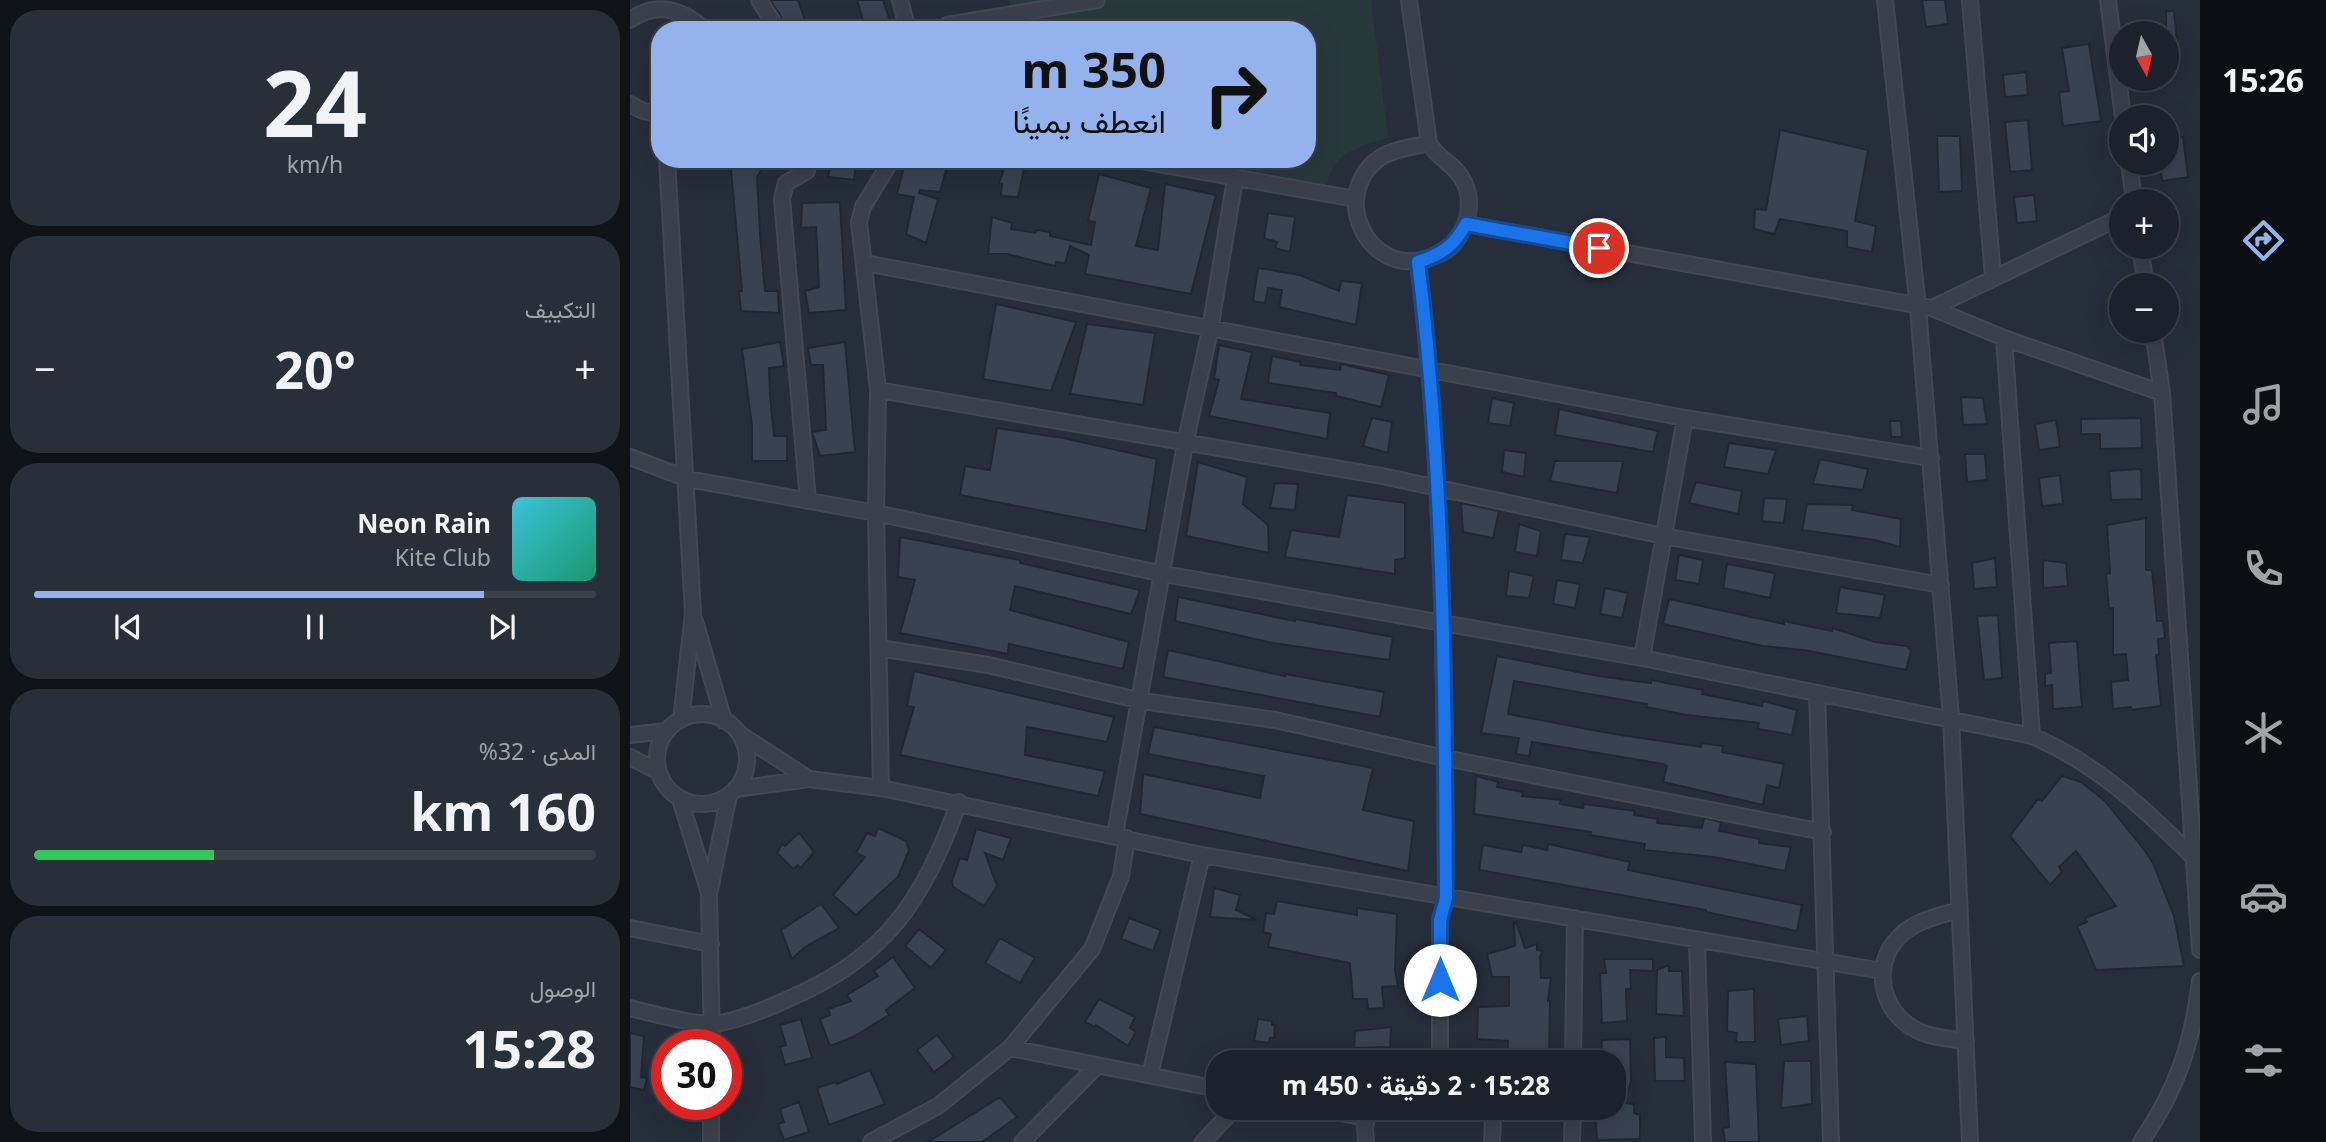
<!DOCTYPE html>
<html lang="ar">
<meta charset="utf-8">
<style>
body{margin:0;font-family:"Noto Sans",Vazirmatn,sans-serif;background:#292f38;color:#f1f3f6;direction:rtl;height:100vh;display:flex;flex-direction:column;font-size:26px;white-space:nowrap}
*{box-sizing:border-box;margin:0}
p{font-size:23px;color:#a0a4a9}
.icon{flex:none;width:38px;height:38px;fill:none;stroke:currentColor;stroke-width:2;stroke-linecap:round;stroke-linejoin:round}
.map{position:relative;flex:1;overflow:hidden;direction:ltr}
.panel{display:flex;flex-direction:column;gap:10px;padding:10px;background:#0f1318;width:630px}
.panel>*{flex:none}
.guide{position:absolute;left:21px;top:21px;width:665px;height:147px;border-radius:28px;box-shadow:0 7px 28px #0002,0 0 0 2px #3a3f48;direction:rtl;background:#94b3ed;color:#111;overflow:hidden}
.needle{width:46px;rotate:172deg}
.controls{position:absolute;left:1479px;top:21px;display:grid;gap:14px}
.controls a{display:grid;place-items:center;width:70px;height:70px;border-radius:50%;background:#1c222c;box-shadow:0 7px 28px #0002,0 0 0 2px #3a3f48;font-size:35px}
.speed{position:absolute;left:21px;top:1029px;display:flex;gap:14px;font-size:35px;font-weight:700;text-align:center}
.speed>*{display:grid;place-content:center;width:91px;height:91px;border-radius:50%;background:#1c222c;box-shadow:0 7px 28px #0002,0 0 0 2px #3a3f48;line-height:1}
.speed .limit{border:10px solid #d22;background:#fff;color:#111}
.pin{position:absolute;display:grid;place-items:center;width:60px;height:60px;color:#fff;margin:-30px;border:4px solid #fff;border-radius:50%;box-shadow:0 2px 7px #0007}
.me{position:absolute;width:77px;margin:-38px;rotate:0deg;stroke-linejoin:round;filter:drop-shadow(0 0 5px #0008)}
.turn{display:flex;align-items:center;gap:24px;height:147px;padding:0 35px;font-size:32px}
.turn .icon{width:91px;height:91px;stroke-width:2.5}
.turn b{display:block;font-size:49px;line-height:60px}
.big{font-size:52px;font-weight:700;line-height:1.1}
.panel .card{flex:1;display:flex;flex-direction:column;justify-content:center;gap:10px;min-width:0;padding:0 24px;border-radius:28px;background:#292f38}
.panel .dial{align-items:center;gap:0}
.dial b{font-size:91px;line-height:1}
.song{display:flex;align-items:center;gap:21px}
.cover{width:84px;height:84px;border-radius:10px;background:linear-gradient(135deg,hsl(190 70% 55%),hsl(160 70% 35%))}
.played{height:7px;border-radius:4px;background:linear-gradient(90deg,#94b3ed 80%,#3a3f48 80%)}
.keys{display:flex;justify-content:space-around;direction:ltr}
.heat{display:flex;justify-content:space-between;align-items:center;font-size:38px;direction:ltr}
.charge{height:10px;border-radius:5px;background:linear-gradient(90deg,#34c759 32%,#3a3f48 0)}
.trip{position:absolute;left:576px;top:1050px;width:420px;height:70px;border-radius:28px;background:#1c222c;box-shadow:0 7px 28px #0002,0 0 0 2px #3a3f48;font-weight:700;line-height:70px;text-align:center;direction:rtl}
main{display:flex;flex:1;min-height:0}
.tab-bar{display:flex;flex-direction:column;width:126px;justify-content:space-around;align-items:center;background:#0b0e12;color:#a0a4a9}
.tab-bar .icon{width:49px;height:49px}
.tab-bar .selected{color:#94b3ed}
.tab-bar b{font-size:32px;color:#f1f3f6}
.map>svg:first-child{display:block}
.green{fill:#28393c}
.building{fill:#394251;stroke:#212732;stroke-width:2}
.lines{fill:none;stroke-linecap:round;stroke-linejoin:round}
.minor-casing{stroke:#434954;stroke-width:18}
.minor{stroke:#3a404b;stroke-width:14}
.route-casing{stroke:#114b97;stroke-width:18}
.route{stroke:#1a73e8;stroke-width:12}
</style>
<main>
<nav class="tab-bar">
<b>15:26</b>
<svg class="icon selected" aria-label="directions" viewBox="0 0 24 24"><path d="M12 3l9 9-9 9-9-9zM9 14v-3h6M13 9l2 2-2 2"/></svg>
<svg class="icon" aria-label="music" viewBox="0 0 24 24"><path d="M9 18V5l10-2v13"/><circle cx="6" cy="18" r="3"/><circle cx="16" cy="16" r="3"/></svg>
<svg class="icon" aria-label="phone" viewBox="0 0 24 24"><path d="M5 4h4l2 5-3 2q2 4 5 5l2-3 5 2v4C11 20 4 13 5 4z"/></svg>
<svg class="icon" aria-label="climate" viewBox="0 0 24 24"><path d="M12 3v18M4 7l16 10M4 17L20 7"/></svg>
<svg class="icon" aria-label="car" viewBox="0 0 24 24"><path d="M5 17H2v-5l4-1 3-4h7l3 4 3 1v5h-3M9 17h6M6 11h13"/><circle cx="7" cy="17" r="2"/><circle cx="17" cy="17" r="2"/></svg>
<svg class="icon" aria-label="filters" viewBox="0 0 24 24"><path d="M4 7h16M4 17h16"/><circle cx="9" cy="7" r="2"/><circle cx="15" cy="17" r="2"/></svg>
</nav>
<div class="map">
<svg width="1570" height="1142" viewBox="0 0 1570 1142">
<rect width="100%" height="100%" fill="#262e3b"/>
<!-- green -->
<path class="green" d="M379,0H741L758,137C726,148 700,153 696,191L533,159H677V30H382Z"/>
<!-- building -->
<path class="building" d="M140,0H168L175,20L197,24V30H154L150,15Z
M227,0H253L260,21L257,30H236Z
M1292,0H1315L1318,24L1296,27Z
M1536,11H1544L1549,62L1536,63Z
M1459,44L1471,121L1433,126L1429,92L1439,91L1432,48Z
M1396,72L1398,95L1375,97L1373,75Z
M1398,120L1402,170L1380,172L1375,122Z
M1150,130L1238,150L1225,221L1246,226L1242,252L1217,247V231L1150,219L1144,234L1124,229L1125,209L1136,210Z
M1307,136H1330L1332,191L1309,192Z
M1553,137L1558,177L1532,181L1530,163H1536V140Z
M100,159H138L127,177L130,233L135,291H148L149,313L111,311L109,291H112Z
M202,159H227L224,180L198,177Z
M276,159H319L310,192L290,190L289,193L308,199L296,243L276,234L284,197L267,194Z
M377,161L395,165L388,197L371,196L372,184L369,183Z
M469,174L521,188L506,246L528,250L535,184L586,195L561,294L455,274L459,255L440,246L435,263L426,262L425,266L377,254H358L362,217L382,223L381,229L405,233L407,230L420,232V236L461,245L465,222L458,221Z
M1404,195L1407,221L1387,223L1384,197Z
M210,202L216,310L179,313L175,291L189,287L186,227L171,228L172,203Z
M638,213L665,217L660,252L645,248L647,242L634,238Z
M628,268L670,275L709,291L711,281L732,283L726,325L649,307L652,290L638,288L635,303L623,301Z
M366,304L446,322L421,391L353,379Z
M457,324L525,333L513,405L440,394Z
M150,342L154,366L139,368L140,395L144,436H157V461H122V426L112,349Z
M215,342L225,452L190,456L182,432L196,430L193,365H181L178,348Z
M589,345L622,352L611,399L700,413L697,439L579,416L589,380L584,379Z
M642,356L671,362L670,365L710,370L711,364L759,375L751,407L706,396V393L638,383Z
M1331,397L1353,398L1357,424L1333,425Z
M862,398L884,403L880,426L858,423Z
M929,409L1028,431L1023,452L925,435Z
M742,418L762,422L758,453L733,446Z
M1511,418L1512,448L1470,449V434H1451V419Z
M1426,420L1430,447L1409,450L1405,424Z
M1260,421H1271L1272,437H1261Z
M367,428L433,438L527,459L516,531L330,495L335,466L360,470Z
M1099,443L1146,450L1138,474L1094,467Z
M874,450L896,453L894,477L872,472Z
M1335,454H1355L1357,480L1337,482Z
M1190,459L1238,469L1233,490L1183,484Z
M925,461H993L987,493L920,481Z
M568,462L617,477L613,504L638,525L639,553L556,536Z
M1511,469L1512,499L1481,500L1479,471Z
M1430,475L1433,504L1412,506L1409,478Z
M1066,482L1112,491L1108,514L1059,503Z
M645,483L668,484L665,510L640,508Z
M717,495L775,503V558L765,560V574L655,557L661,530L709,537Z
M1134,498L1157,499L1154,523L1132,521Z
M831,503L869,511L863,538L833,532Z
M1177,504L1223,505L1222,510L1271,519L1270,547L1245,540L1172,530Z
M1516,518V570H1522L1527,621H1533L1535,638L1528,639L1529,655H1526L1531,706L1502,710L1501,707L1483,709L1481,682L1498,680L1496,654L1483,655V608L1479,609L1476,574L1480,573L1477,525Z
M889,524L911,531L907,556L885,552Z
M935,534L960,537L953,563L931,560Z
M270,537L390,560V563L510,590L501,614L385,586L380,610L499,642L493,669L379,644L378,654L270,633L285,580L268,577Z
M1049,555L1073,560L1069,584L1045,580Z
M1365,558L1367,587L1344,589L1342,563Z
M1413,560L1436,563L1438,586L1413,588Z
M1097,564L1145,573L1140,598L1093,588Z
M879,571L904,576L899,598L876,596Z
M927,580L950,584L945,608L923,604Z
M1210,587L1255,595L1250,618L1206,613Z
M975,588L998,593L992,618L970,614Z
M548,597L665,621V619L763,637L759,660L643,643L545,621Z
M1039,599L1154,624V621L1202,631L1203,628L1245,642L1277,646L1281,651L1276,670L1174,650L1133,646L1033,624Z
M1368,615L1372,678L1354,680L1347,616Z
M1447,641L1452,707L1423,709L1422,685L1415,686V674L1421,673L1419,643Z
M538,650L655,676V674L754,692L750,717L533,677Z
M867,656L968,676L1021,683V680L1073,690L1072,694L1132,706L1133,701L1167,710L1162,735L1128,729L1129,723L1057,715L1016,707L1017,704L884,681L878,714L984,734L1071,747L1072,743L1093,746L1092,752L1154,764L1149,788L1137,785L1133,805L1033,782L1037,766L1033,764L902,742L899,756L886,754L889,738L851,733Z
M284,671L484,717L477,742L397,727L395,755L475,771L468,796L270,755L284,707L277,706Z
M524,727L743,768L733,810L784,821L778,871L510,814L513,774L630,798L634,776L518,754Z
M846,776L868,782L867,787L893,792L892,796L931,800L930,804L953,808L954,804L1005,811L1004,815L1028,819L1027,823L1072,828L1074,818L1091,822L1089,831L1129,839V843L1161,847L1155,871L1084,857L1014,850L1015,844L960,835L961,832L844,814Z
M1432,776L1451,782L1475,801L1513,848L1523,863L1544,916L1554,966L1466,970L1447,926L1457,922L1455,918L1486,906L1446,851L1429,867L1432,872L1420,885L1380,836L1408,799L1412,801Z
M248,828L276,841L279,850L268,877L226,915L203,895L235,857L226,853L237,833L245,836Z
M346,829L381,838L373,860L355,853L367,886L354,906L323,887L322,881L330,858L337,860Z
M169,833L184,852L171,868L168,865L163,869L147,853L152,844L155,846Z
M918,844L1000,862L998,870L1172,905L1167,931L1076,912V910L849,870L853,845L891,852L893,845L917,850Z
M584,888L610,895L606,910L627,920L580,917Z
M647,901L727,915V908L767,914L765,970L768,986L752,987L754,1008L738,1009L737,999H723L720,963L638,947L641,934L633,932L636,913L644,914Z
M191,904L209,928L175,947L162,959L151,930Z
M499,918L531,930L523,951L491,939Z
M886,922L895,948L907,944V950L913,951L910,957L911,978H921L918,1001H920L919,1062H877L878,1041L847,1039L848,1007L879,1006V977H862L857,954L885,946L884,923Z
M289,929L316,950L301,968L275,946Z
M370,938L405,958L390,983L355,963Z
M263,957L285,988L256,1010L259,1015L223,1037L200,1046L190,1019L200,1015L198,1009L221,1001L217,995L248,976L244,971Z
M974,959H1023V971L1000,970L1001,989H996L997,1021L972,1023L970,973H976Z
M1039,965V971H1052L1054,1016L1026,1014L1027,970Z
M1124,989L1125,1042H1106L1107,1033L1097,1031L1098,991Z
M469,999L505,1017L500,1028L506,1032L498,1046L466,1025L465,1027L455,1022Z
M1177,1016L1179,1041L1151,1045L1148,1019Z
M171,1019L182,1058L155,1065L150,1047L156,1045L150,1025Z
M628,1019L642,1021V1025H645L644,1038H640L639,1043L624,1041Z
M761,1027L760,1047L724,1048L725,1031Z
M0,1033L14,1036L11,1077L17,1078L14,1090L0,1087Z
M307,1035L324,1057L304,1072L287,1050Z
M1036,1037V1057L1054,1058L1055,1081H1025L1024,1038Z
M1000,1039L1001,1081L995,1103L1004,1104V1113L1010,1115V1139L967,1140L965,1108H984V1062H971L972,1040Z
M1154,1061H1181L1182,1104L1151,1108Z
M1095,1062L1126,1064L1129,1142H1095L1093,1128L1099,1127Z
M240,1070L255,1104L199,1125L187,1088L206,1082L207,1084Z
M370,1097L387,1117L352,1142H298Z
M169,1102L179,1132L154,1140L148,1124L154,1122L150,1109Z"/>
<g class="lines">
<!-- minor casing -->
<g class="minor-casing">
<path id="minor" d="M129,0L142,20L145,30
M270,0L278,30
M779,0L799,143
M1255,0L1288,308L1321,718L1340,1142
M1340,0L1363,277
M1478,0L1493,117
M0,20C27,1 53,9 75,30
M317,25L467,0
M0,104L13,111L30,114
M799,143C807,159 826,164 834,182C843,200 839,221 828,238C822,249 810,255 799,258C736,279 697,190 753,156C767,148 784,147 799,143Z
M37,159L63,613L51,720
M500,159L726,199
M1499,163L1504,201
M177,171L156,183L152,199L178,501
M836,224L1302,308L1374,338L1532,393
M1510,247L1516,285
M788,262C814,473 815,685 816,898L810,920V1062
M235,263L1055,418L1301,458
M1302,308L1491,217
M1523,331L1532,393L1570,950
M1374,338L1402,736
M248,390L752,476L1033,536L1311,585
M0,457L58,479L246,513L534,574L1012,658L1402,736C1466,763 1515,809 1564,858
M65,621L94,721
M249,648L358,665L512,701L645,720L815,758L1193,832
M1012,658L1055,418
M1187,693L1201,1142
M27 759a45 45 0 1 1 90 0a45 45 0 1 1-90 0Z
M110,734L179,779
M0,735L37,731
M0,757L29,772
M251,788L246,513L248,390L229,222L233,207L262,159
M105,789L179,779L251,788L572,855L1252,971
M50,799L79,893
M485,835L555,444L580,330L605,179
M1329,910C1309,916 1286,920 1270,936C1238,967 1253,1018 1293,1033C1306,1038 1322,1039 1336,1041
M0,928L81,944
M1067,941L1073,1142
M0,1008C18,1013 68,1025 84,1024C108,1021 134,1010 156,1000C256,958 293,901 329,802
M82,1045L79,895L99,795
M380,1048L588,1089
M943,1062L945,918
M520,1075L572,855
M684,1108L736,1118
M859,1108L863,1119L862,1142
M81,1142V1104
M241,1142L308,1106L380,1048L462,949L491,876L497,838
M392,1142L466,1067
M573,1142L605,1108
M736,1142L735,1128L739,1108
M942,1142L943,1108
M1511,1142C1547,1089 1562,1045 1570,981"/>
</g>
<!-- minor -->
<use href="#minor" class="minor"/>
</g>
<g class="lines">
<!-- route casing -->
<g class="route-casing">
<path id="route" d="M810,980V920L816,898C815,685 814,473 788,262C812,254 824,246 836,224L969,248"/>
</g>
<!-- route -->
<use href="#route" class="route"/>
</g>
</svg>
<div class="controls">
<a><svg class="needle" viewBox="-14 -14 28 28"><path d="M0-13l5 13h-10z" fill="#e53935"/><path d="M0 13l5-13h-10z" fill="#a0a4a9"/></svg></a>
<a><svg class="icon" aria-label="sound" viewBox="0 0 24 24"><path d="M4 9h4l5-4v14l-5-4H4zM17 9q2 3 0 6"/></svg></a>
<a>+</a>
<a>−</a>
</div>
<div class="speed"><div class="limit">30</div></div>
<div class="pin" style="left:969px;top:248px;background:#d93025"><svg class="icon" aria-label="arrive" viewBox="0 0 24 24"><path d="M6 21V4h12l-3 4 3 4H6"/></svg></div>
<svg class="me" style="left:810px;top:980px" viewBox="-20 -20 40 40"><circle r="19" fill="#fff"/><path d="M0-13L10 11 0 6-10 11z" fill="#1a73e8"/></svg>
<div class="trip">15:28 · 2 دقيقة · 450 m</div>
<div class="guide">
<div class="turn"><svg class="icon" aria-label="right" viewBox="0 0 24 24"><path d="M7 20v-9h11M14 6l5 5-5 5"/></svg><div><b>350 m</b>انعطف يمينًا</div></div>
</div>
</div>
<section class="panel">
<div class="card dial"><b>24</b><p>km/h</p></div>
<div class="card"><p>التكييف</p>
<div class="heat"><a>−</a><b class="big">20°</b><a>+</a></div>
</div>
<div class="card">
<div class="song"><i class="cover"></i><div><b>Neon Rain</b><p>Kite Club</p></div></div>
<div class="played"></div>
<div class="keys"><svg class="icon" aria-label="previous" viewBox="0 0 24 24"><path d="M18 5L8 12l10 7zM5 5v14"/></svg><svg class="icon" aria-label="pause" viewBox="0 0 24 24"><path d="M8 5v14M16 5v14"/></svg><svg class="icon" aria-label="next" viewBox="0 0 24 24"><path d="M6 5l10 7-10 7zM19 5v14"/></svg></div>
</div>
<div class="card"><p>المدى · 32%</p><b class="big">160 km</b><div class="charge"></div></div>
<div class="card"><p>الوصول</p><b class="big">15:28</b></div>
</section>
</main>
